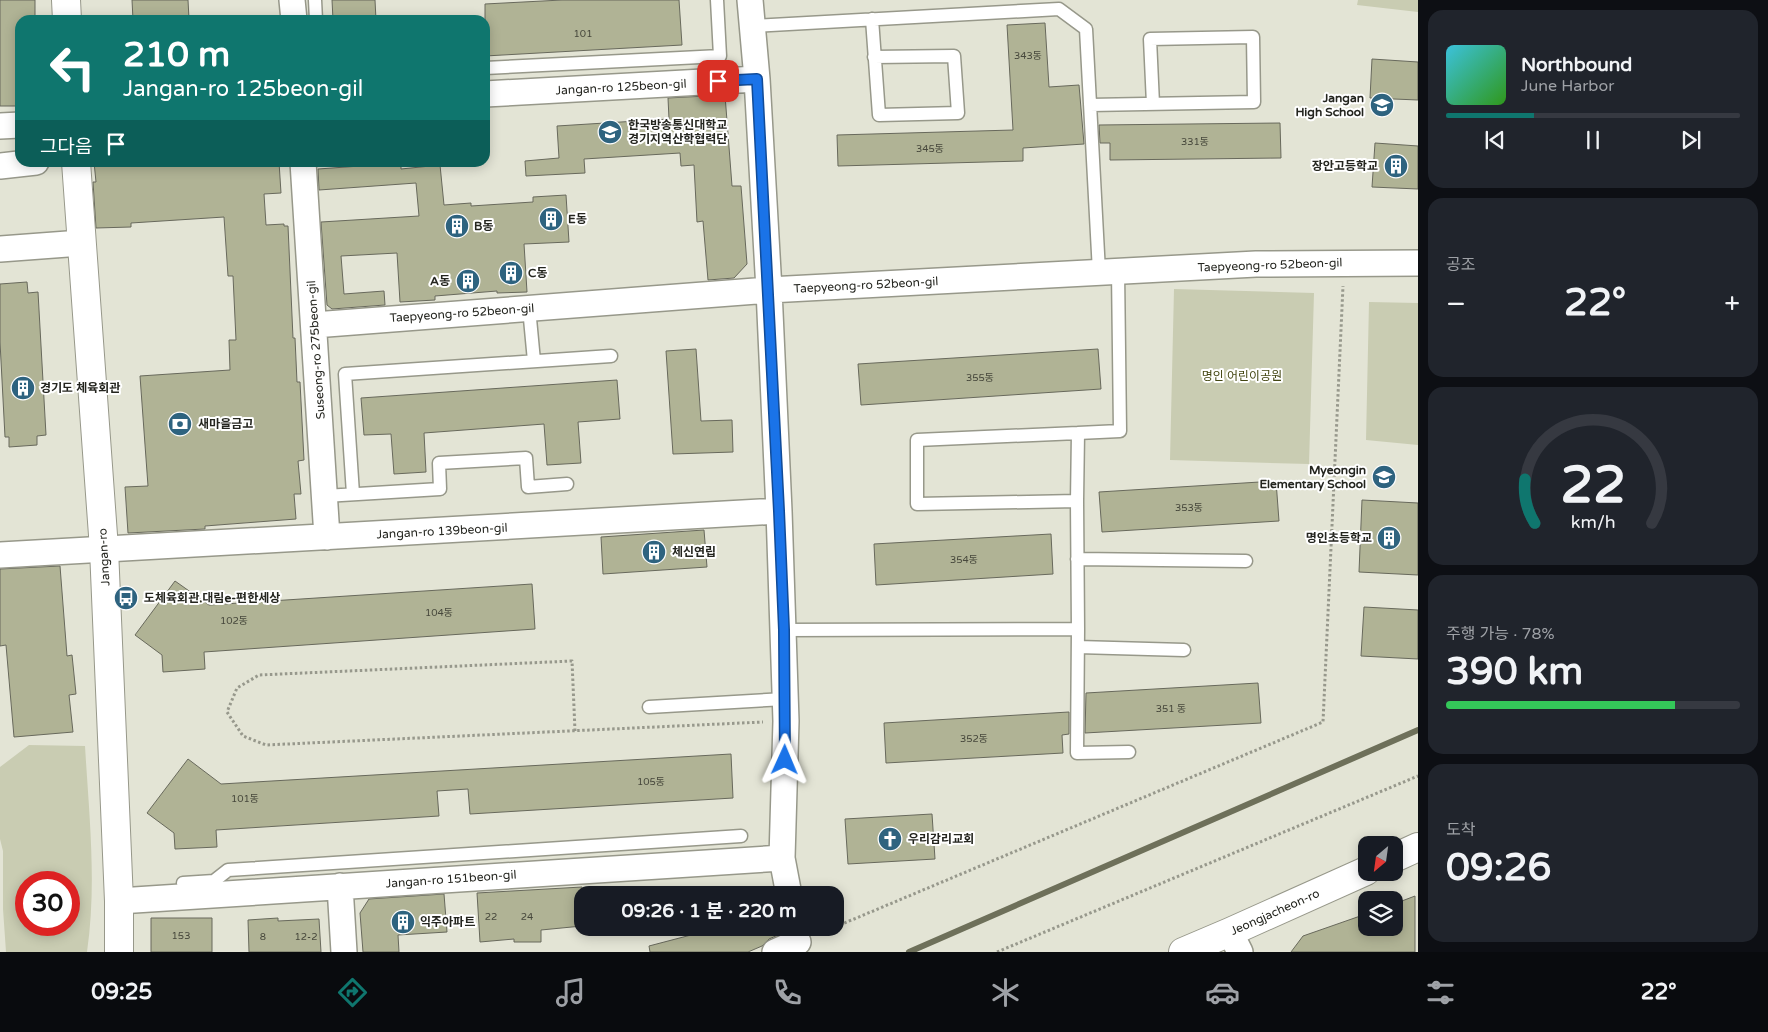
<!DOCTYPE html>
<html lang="ko">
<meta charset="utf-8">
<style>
body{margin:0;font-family:"Varela Round","Noto Sans KR",sans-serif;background:#20242c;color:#f1f3f6;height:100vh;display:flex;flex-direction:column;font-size:19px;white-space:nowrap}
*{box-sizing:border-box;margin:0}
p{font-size:16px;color:#9ea1a6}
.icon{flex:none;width:28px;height:28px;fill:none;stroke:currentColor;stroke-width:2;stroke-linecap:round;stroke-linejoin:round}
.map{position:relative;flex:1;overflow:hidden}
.panel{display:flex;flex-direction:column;gap:10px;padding:10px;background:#0d0f14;width:350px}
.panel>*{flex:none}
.banner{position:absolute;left:15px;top:15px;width:475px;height:152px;border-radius:15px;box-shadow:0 2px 12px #0003;background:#0f766e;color:#fff;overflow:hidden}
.needle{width:32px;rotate:209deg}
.buttons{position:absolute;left:1358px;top:836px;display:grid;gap:10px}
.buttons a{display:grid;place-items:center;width:45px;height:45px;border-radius:10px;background:#171b24;box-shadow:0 2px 12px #0003;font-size:25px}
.speed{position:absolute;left:15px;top:871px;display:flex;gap:10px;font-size:25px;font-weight:700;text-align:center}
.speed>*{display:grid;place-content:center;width:65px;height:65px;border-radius:50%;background:#171b24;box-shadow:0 2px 12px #0003;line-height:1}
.speed .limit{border:8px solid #d22;background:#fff;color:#111}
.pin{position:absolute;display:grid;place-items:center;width:42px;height:42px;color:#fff;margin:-21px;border-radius:10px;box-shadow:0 2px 8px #0006}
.me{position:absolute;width:55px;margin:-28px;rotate:1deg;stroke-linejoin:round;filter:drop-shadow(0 0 4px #0008)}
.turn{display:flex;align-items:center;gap:18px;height:105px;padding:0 25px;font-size:22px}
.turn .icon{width:65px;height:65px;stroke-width:2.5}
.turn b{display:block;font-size:35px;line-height:42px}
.then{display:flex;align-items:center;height:48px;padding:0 25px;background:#0003;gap:10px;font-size:19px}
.big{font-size:38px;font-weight:700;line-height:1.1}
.panel .widget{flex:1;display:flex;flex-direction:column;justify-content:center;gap:8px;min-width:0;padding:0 18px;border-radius:15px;background:#20242c}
.panel .dial{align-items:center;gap:0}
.dial svg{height:130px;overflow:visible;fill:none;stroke:#363941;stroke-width:7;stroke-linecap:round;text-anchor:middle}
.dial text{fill:#f1f3f6;stroke:none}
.song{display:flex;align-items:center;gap:15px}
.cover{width:60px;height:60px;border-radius:8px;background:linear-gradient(135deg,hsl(190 70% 55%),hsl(110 70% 35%))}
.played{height:5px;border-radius:2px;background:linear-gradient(90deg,#0f766e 30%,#363941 30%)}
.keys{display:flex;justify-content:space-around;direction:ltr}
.heat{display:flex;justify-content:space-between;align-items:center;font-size:28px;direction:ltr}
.charge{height:8px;border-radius:4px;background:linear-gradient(90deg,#34c759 78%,#363941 0)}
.trip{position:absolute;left:574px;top:886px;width:270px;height:50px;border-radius:15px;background:#171b24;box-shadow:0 2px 12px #0003;font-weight:700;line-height:50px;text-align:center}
.tab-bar{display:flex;height:80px;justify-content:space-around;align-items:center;background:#090b0e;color:#9ea1a6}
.tab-bar .icon{width:35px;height:35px}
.tab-bar .on{color:#0f766e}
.tab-bar b{font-size:22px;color:#f1f3f6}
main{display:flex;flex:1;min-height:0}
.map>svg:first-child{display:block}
.green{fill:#c9ccb2;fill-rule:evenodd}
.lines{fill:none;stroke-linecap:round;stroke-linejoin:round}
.stream{stroke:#6e705a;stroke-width:6}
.building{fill:#b0b395;stroke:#68695c}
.service-casing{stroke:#97988a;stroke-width:15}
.minor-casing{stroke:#97988a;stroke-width:28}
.tertiary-casing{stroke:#97988a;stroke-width:30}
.secondary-casing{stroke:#97988a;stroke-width:30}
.path{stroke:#97988c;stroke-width:3;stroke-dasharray:2.5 2.5;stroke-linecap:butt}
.service{stroke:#fff;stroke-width:12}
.minor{stroke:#fff;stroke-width:25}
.tertiary{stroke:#fff;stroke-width:28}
.secondary{stroke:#fff;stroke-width:28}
.route-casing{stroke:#114b97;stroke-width:12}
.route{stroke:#1a73e8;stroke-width:9}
.labels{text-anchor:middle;stroke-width:4;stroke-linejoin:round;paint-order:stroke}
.number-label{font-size:10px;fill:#47483c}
.street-label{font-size:12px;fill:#24251f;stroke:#fff}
.poi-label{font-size:12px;font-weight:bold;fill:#24251f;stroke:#fff;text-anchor:start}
.park-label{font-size:12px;fill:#434612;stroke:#fff}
</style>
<main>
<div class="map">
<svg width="1418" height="952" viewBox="0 0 1418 952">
<rect width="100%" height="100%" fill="#e3e4d5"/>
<!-- green -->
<path class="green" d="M1358,0H1418V12L1357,5Z
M1174,289L1314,293L1309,464L1170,460Z
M1369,302L1418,303V445L1366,440Z
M29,745L85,746C89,814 97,884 87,952H6L3,909V851L0,839V767ZM69,882V925H26V882Z"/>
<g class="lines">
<!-- stream -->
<path class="stream" d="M909,952L1418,730"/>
</g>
<!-- building -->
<path class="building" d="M0,0H35V20H20V106H0Z
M132,0H188L189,19L133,20Z
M332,0H375L376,20H333Z
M562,0H679L682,45L485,56V4Z
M1045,23L1049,87L1079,85L1084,144L1023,148V161L838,166L837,135L1013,130L1007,25Z
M1372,59L1418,62V100L1370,98Z
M725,95L732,186H741L747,264L734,278L708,280L703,221L697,222L694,165L681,166L680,153L584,159L585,173L526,176L525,161L559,158L557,126L669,119L668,98Z
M1280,123L1281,158L1110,160V143H1100L1099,125Z
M1375,143L1418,146V189L1372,187Z
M94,162H131V164L166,162H279L281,193L264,194L266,225L284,224V226H288L293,338H295L297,382H300L304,460L298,461L301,494H294L296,519L205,526V529L128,533L125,487L148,486L140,376L230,370L229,340H236L233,276H228L224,217L131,223V227L96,228L93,182H96Z
M374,162H401V169L440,165L444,205L471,203V206L533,202V197L566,195L569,242L524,244L527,292L497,293V291L435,296V300L400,302L397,253L341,256L344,294L384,291L385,305L332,309L327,305L321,222L419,216L416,183L319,190L318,169L374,165Z
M27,282L28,293L38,292L46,435L37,436V445L9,447V437H5L0,342V284Z
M696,349L701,421L732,420L733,452L673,454L666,351Z
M1098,349L1101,389L861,405L858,364Z
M617,380L620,419L578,422L581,463L547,465L544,424L424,433L426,472L394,474L391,434L364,435L361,398Z
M1276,481L1279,521L1102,532L1099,492Z
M1362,500L1418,503V575L1359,572Z
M704,530L707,567L603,574L601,537Z
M1051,534L1053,574L876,585L874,544Z
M60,566L67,656L72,655L76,694L69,695L73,732L14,737L6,645L0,646V569Z
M175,581L209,605L532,584L535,629L204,652L205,669L163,672L162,655L135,635Z
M1364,607L1418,610V659L1361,656Z
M1258,683L1261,723L1085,733L1086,693Z
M1069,712V734L1062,735L1063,753L886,763L884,723Z
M731,754L733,798L470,814L468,789L437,791L439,816L216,830L217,847L175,849L174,833L147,813L188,759L221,784Z
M932,814L935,859L848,864L845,819Z
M582,887V926L541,930V942H514V939L480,942L477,893Z
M444,894L447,932L398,935L399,952H363L360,913L369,899Z
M1415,896V952H1291L1303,936L1366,914V928H1394V904Z
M151,918H212V952H151Z
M278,918V921L319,919L321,952H249L248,920Z
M709,928H807L792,929L769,939L762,946L748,952H650L649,946L710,930Z"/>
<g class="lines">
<!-- service casing -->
<g class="service-casing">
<path id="service" d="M315,0L316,20
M872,19L879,115L958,113L954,56L874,57
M752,26L1059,9L1086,29L1099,272
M485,68L720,56L717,0
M1090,105L1254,102L1253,37L1150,39L1153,104
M529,308L534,361
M1078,433L1120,431L1118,271
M353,494L345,374L611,356
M325,496L440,489L439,463L526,458L528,487L567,484
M1077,501L1078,433L917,440V504L1077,501L1078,629
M1077,559L1246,561
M784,630L1078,629L1077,753L1129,752
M1078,647L1184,650
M649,707L785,699
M183,883L214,881L228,870L741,836"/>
</g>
<!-- minor casing -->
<g class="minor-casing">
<path id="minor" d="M292,0L294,20
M750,0L757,79L769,290L779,511L786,721L782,858L789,895
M485,94L757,79
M0,126L20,125
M303,162L327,537
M0,166L36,162
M0,249L81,243
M314,325L769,290L1256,264L1418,263
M0,555L779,511
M340,886L344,952
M119,901L782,858
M1230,932L1240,952
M775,952L798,942"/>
</g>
<!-- tertiary casing -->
<g class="tertiary-casing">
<path id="tertiary" d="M1394,858L1418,847
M1183,952L1230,932L1366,871"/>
</g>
<!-- secondary casing -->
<g class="secondary-casing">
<path id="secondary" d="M66,0L67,20
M76,162L104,549L119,901V952"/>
</g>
<!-- path -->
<path class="path" d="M575,731L572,661L259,675L237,688L227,712L243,736L266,745L763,722
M835,927L1323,722L1343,286
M818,934L834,928
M997,952L1418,776"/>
<!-- service -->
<use href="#service" class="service"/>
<!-- minor -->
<use href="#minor" class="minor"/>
<!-- tertiary -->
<use href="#tertiary" class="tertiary"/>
<!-- secondary -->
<use href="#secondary" class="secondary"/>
</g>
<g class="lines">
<!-- route casing -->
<g class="route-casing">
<path id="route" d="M718,81L757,79L779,511L784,630L785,760"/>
</g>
<!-- route -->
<use href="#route" class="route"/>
</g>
<!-- icons -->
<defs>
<g id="school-disc" transform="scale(1.25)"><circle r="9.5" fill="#2e637f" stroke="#fff"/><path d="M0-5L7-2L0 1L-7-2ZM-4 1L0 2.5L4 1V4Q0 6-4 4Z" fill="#fff"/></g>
<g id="building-disc" transform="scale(1.25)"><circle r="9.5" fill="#2e637f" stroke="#fff"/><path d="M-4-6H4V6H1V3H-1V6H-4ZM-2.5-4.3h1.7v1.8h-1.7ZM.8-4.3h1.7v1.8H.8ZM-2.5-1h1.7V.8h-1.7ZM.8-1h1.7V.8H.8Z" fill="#fff"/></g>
<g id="bank-disc" transform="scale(1.25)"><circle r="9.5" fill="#2e637f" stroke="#fff"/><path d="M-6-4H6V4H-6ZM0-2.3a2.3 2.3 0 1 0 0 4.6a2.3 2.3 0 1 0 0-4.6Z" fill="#fff"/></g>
<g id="bus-disc" transform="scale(1.25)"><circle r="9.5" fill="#2e637f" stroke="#fff"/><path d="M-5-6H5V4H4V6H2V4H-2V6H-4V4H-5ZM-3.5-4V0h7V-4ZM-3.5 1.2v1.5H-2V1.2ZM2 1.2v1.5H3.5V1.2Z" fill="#fff"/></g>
<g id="church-disc" transform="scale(1.25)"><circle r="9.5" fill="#2e637f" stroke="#fff"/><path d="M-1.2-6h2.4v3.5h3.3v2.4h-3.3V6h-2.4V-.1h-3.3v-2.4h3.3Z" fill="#fff"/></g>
</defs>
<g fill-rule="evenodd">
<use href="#school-disc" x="1382" y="105"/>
<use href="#school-disc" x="610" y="132"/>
<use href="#building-disc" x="1396" y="166"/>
<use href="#building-disc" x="551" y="219"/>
<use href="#building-disc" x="457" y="226"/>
<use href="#building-disc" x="511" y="273"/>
<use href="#building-disc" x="468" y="281"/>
<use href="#building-disc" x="23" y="388"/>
<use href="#bank-disc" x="180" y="424"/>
<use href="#school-disc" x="1384" y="477"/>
<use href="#building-disc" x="1389" y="538"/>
<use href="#building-disc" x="654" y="552"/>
<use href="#bus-disc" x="126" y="598"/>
<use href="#church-disc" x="890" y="839"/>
<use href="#building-disc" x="403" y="922"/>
</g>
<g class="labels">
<!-- number labels -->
<g class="number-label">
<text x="583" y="37">101</text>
<text x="1028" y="59">343동</text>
<text x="1195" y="145">331동</text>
<text x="930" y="152">345동</text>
<text x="980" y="381">355동</text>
<text x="1189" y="511">353동</text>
<text x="964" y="563">354동</text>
<text x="439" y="616">104동</text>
<text x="234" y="624">102동</text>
<text x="1171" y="712">351 동</text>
<text x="974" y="742">352동</text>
<text x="651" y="785">105동</text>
<text x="245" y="802">101동</text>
<text x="491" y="920">22</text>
<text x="527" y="920">24</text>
<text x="181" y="939">153</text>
<text x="263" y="940">8</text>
<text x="306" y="940">12-2</text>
</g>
<!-- street labels -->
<g class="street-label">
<text transform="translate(621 87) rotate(-3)" y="4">Jangan-ro 125beon-gil</text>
<text transform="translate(1270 265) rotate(-2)" y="4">Taepyeong-ro 52beon-gil</text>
<text transform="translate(866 285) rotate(-3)" y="4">Taepyeong-ro 52beon-gil</text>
<text transform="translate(462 313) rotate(-4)" y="4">Taepyeong-ro 52beon-gil</text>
<text transform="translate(316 350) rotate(-94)" y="4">Suseong-ro 275beon-gil</text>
<text transform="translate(442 531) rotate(-3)" y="4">Jangan-ro 139beon-gil</text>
<text transform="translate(104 557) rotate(-93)" y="4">Jangan-ro</text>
<text transform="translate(451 879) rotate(-4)" y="4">Jangan-ro 151beon-gil</text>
<text transform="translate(1275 912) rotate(-24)" y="4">Jeongjacheon-ro</text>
</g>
<!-- poi labels -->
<g class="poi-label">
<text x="1364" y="102" text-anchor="end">Jangan<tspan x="1364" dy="14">High School</tspan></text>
<text x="628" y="129">한국방송통신대학교<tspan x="628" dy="14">경기지역산학협력단</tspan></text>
<text x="1378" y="170" text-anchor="end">장안고등학교</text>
<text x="568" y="223">E동</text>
<text x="474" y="230">B동</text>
<text x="528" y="277">C동</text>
<text x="450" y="285" text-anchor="end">A동</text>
<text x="40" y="392">경기도 체육회관</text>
<text x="198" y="428">새마을금고</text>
<text x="1366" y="474" text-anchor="end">Myeongin<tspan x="1366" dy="14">Elementary School</tspan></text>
<text x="1372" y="542" text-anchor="end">명인초등학교</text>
<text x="672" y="556">체신연립</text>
<text x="144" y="602">도체육회관.대림e-편한세상</text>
<text x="908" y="843">우리감리교회</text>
<text x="420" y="926">익주아파트</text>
</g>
<!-- park labels -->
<g class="park-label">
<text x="1242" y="380">명인 어린이공원</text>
</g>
</g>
</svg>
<div class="buttons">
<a><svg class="needle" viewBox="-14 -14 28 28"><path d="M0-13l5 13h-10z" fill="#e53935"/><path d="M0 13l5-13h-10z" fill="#9ea1a6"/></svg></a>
<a><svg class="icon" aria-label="layers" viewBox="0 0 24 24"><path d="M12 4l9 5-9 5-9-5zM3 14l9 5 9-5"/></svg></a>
</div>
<div class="speed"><div class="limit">30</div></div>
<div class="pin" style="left:718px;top:81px;background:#d93025"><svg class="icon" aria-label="arrive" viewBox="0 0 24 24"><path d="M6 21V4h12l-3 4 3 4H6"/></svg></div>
<svg class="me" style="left:785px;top:760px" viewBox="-20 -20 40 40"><path d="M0-17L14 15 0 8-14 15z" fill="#1a73e8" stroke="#fff" stroke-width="4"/></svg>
<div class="trip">09:26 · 1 분 · 220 m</div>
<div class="banner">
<div class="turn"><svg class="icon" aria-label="left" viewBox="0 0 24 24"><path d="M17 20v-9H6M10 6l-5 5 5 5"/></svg><div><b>210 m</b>Jangan-ro 125beon-gil</div></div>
<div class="then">그다음<svg class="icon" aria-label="arrive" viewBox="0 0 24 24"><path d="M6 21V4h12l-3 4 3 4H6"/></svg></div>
</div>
</div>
<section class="panel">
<div class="widget">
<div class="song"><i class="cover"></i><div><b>Northbound</b><p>June Harbor</p></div></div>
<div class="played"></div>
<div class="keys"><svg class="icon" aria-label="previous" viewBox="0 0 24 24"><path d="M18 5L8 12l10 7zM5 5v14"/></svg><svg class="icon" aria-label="pause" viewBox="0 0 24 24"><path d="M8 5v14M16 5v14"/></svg><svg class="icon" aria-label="next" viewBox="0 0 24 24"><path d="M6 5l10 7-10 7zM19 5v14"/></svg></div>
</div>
<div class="widget"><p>공조</p>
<div class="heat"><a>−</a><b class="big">22°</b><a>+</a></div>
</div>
<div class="widget dial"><svg viewBox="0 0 100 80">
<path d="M14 69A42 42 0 1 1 86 69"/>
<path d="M14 69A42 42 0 0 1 8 42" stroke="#0f766e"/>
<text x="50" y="56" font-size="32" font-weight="700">22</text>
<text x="50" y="72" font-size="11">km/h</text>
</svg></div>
<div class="widget"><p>주행 가능 · 78%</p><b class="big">390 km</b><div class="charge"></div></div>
<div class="widget"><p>도착</p><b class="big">09:26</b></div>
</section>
</main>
<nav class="tab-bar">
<b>09:25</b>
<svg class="icon on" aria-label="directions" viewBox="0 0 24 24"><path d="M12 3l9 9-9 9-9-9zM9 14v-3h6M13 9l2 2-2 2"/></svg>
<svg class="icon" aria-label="music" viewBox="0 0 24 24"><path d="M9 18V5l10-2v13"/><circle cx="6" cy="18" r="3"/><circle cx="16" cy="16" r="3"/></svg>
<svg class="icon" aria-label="phone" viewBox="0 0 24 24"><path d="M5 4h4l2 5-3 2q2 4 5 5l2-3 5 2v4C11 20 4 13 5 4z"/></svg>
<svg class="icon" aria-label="climate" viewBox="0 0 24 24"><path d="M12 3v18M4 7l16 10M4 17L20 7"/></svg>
<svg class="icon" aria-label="car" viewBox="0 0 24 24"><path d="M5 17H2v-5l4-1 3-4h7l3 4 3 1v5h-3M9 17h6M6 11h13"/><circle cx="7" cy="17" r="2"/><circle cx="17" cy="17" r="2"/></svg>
<svg class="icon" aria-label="filters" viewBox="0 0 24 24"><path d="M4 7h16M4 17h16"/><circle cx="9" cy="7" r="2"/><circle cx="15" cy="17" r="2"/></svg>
<b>22°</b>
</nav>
